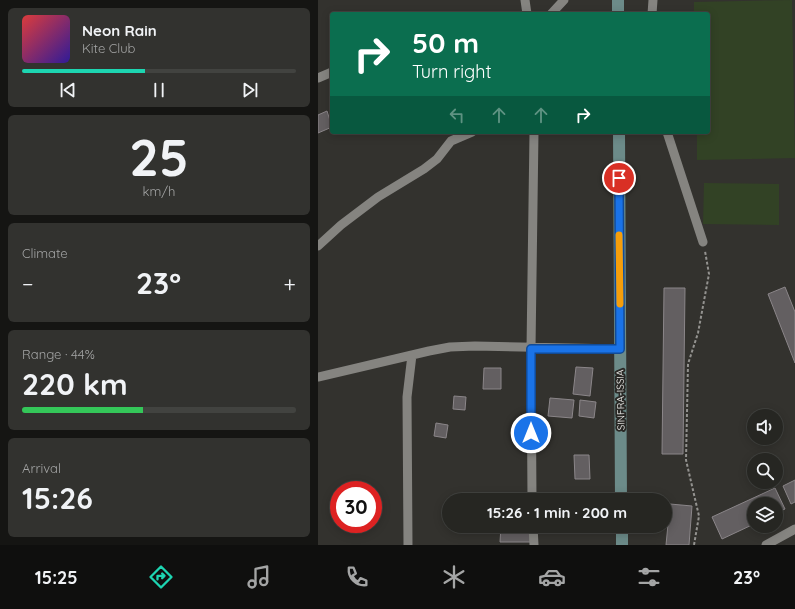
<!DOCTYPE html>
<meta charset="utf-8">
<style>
body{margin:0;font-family:Quicksand,sans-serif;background:#32322f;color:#f1f3f6;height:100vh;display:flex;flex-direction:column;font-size:15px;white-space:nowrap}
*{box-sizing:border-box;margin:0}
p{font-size:13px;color:#a4a5a5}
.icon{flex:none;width:22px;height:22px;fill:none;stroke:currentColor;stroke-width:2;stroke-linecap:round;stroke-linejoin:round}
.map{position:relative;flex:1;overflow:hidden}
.sheet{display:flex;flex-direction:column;gap:8px;padding:8px;background:#151513;width:318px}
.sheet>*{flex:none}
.banner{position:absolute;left:12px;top:12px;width:380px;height:122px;border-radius:4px;box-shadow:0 2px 10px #0003,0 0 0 1px #424340;background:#0b6e4f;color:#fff;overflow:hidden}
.fabs{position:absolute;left:429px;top:409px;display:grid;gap:8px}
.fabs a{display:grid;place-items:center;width:36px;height:36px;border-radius:50%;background:#262622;box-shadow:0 2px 10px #0003,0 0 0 1px #424340;font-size:20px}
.speed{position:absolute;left:12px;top:481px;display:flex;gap:8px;font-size:20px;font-weight:700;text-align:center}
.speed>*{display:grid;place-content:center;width:52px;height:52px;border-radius:50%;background:#262622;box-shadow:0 2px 10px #0003,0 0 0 1px #424340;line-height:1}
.speed .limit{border:6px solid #d22;background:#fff;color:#111}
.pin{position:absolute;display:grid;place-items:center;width:34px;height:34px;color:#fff;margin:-17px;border:2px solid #fff;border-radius:50%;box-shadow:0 1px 4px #0007}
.me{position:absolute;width:44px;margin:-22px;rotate:0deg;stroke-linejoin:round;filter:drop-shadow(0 0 3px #0008)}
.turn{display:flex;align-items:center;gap:14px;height:84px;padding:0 16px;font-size:18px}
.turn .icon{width:52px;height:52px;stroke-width:2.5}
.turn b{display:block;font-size:28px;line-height:34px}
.lanes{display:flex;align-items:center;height:38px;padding:0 16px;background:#0003;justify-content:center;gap:20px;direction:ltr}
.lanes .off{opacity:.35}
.big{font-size:30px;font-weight:700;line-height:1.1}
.sheet .card{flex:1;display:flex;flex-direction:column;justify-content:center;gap:6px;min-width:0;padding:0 14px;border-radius:6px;background:#32322f}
.sheet .dial{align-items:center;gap:0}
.dial b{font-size:52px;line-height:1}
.song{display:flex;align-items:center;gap:12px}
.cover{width:48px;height:48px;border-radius:6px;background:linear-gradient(135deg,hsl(0 70% 55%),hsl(250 70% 35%))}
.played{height:4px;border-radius:2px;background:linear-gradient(90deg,#1dd5b1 45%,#424340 45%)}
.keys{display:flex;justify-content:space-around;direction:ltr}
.heat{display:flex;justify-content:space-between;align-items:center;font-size:22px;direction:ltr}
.charge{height:6px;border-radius:3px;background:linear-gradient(90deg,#34c759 44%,#424340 0)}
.trip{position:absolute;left:124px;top:493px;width:230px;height:40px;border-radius:20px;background:#262622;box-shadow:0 2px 10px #0003,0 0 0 1px #424340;font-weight:700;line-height:40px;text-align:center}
.dock{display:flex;height:64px;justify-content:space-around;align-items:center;background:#0f0f0e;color:#a4a5a5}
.dock .icon{width:28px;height:28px}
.dock .active{color:#1dd5b1}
.dock b{font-size:18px;color:#f1f3f6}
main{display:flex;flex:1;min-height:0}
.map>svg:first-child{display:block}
.green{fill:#324225}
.building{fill:#635f61;stroke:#8b8689}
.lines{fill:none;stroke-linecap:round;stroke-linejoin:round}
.path{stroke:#949390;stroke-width:2;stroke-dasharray:3 2;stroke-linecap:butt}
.street{stroke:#858480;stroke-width:9}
.secondary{stroke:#6c8b89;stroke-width:12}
.route-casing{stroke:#114b97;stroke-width:10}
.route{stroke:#1a73e8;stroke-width:7}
.slow{stroke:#f59e0b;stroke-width:7}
.labels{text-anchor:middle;stroke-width:4;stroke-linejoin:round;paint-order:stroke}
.street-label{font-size:10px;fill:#f6f5f2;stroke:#292825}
</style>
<main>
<section class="sheet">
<div class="card">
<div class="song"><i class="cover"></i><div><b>Neon Rain</b><p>Kite Club</p></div></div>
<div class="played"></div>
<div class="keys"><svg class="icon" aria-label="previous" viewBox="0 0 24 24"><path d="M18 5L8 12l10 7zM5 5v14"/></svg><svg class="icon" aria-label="pause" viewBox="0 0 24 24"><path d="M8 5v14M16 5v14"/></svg><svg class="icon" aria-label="next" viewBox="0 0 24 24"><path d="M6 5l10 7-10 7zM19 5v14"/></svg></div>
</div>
<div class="card dial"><b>25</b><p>km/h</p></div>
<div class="card"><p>Climate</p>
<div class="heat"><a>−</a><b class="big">23°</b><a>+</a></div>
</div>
<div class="card"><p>Range · 44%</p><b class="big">220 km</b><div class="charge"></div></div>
<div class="card"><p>Arrival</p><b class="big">15:26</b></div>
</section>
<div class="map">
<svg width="477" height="545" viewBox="0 0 477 545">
<rect width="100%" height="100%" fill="#33322e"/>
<!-- green -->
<path class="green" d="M474,0L477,158L379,160V132H390V14H376V2Z
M386,183L461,184V225L385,224Z"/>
<!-- building -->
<path class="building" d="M9,111L14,127L0,133V115Z
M467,287L477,312V363L450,294Z
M346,288H367L365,454H344Z
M258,367L275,368L272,396L255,394Z
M166,368H183V389H165Z
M136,396L148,397L147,410L135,409Z
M232,398L256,400L254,418L230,416Z
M262,400L278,402L276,418L261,416Z
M118,423L130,425L128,438L116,436Z
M256,455H271L272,479H257Z
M477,480V502L473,504L465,486Z
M457,488L467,509L458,513V504H436V524L404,539L394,517Z
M352,504L374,506L371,545H348Z
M183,526H213V542H182Z"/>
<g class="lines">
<!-- path -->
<path class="path" d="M376,545L381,516L368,460L370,364L380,333L391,274L387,251"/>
<!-- street -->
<path class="street" d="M207,0L209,14
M233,14L246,0
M334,14L335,0
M0,78L14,72
M349,132L385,242
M0,246L23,225L60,197L106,169L119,159L133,141L154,132
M0,377L111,351L132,347L157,346L302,349
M214,500L213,349L216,132
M215,526L216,545
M90,545L89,397L94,355
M448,545L477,529"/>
<!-- secondary -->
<path class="secondary" d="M300,0V14
M301,132L303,500
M304,526V545"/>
</g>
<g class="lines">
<!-- route casing -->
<g class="route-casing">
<path id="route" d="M213,433V349H302L301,178"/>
</g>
<!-- route -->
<use href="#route" class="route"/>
<!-- slow -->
<path class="slow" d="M301,235L302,304"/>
</g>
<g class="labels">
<!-- street labels -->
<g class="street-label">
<text transform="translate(302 400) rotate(-91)" y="4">SINFRA-ISSIA</text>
</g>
</g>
</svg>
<div class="fabs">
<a><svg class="icon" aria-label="sound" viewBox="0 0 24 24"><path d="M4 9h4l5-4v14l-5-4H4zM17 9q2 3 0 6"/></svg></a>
<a><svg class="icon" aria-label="search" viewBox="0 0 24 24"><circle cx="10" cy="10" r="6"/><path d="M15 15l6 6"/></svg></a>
<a><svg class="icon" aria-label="layers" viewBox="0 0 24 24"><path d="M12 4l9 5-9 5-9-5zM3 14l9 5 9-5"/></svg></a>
</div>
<div class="speed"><div class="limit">30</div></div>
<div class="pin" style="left:301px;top:178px;background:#d93025"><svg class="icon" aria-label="arrive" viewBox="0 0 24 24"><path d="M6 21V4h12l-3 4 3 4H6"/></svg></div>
<svg class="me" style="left:213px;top:433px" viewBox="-20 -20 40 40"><circle r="17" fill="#1a73e8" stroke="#fff" stroke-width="3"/><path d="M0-11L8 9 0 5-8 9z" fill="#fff"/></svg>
<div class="trip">15:26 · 1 min · 200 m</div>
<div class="banner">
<div class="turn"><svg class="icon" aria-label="right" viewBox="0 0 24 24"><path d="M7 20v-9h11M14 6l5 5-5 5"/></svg><div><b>50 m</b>Turn right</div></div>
<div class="lanes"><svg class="icon off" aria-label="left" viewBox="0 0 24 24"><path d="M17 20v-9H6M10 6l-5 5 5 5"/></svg><svg class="icon off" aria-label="ahead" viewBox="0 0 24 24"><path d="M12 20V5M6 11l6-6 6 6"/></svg><svg class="icon off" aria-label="ahead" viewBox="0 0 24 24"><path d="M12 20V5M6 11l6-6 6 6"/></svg><svg class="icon" aria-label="right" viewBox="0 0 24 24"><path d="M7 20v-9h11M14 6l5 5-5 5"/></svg></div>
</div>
</div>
</main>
<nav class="dock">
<b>15:25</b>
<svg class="icon active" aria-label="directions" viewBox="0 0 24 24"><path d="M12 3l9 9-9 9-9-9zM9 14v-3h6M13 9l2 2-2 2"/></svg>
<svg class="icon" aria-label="music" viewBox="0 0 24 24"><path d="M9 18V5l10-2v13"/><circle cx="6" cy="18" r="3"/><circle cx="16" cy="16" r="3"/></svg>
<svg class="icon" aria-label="phone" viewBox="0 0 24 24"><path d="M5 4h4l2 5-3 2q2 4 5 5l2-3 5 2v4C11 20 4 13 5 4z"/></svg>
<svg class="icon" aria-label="climate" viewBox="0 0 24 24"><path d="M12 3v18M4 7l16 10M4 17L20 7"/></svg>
<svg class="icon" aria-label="car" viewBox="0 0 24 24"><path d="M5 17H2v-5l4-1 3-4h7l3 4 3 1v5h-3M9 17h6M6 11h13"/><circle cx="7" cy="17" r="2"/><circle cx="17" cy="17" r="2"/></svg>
<svg class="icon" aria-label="filters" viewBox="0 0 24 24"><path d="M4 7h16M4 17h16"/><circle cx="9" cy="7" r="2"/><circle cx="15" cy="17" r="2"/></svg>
<b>23°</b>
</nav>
